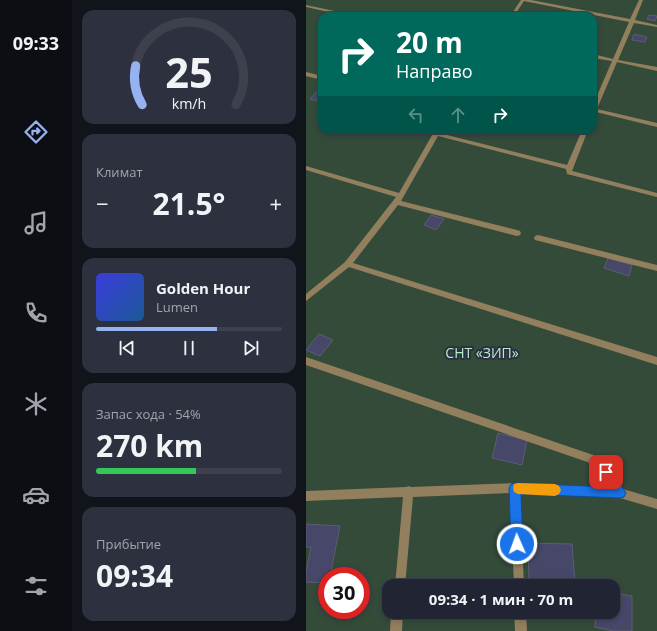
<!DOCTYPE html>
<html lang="ru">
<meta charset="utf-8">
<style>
body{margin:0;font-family:"Open Sans",sans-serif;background:#2d303e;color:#f1f3f6;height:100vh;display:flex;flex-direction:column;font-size:15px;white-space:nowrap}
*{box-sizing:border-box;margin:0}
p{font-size:13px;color:#a2a4ac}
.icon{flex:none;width:22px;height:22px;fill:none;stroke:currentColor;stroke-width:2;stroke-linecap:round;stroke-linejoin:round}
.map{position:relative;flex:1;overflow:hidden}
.sheet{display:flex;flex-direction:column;gap:10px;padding:10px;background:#12141c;width:234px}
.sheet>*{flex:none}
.guide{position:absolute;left:12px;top:12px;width:279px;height:122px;border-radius:12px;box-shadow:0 2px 6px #0003,0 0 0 1px #3e414d;background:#00695c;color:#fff;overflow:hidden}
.speed{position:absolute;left:12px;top:567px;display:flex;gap:8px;font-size:20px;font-weight:700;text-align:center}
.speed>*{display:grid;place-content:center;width:52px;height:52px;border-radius:50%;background:#212432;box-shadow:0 2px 6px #0003,0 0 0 1px #3e414d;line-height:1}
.speed .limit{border:6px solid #d22;background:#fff;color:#111}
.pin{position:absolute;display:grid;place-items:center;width:34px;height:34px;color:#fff;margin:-17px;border-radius:8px;box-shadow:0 2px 6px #0006}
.me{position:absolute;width:44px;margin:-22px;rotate:358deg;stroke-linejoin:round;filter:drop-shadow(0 0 3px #0008)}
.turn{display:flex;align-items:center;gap:14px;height:84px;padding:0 12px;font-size:18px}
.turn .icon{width:52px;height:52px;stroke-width:2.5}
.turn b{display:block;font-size:28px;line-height:34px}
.lanes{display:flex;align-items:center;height:38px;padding:0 12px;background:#0003;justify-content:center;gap:20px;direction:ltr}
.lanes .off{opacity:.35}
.big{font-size:30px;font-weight:700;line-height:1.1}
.sheet .widget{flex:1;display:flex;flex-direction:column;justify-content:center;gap:6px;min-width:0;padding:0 14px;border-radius:12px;background:#2d303e}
.sheet .dial{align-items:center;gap:0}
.dial svg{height:104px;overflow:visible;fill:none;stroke:#3e414d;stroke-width:7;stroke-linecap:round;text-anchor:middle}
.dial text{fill:#f1f3f6;stroke:none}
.song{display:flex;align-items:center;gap:12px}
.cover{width:48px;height:48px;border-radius:6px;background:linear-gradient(135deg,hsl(240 70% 55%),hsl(210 70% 35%))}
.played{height:4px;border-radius:2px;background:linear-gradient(90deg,#95b2f1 65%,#3e414d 65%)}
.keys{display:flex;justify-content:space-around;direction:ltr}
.heat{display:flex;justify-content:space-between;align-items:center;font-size:22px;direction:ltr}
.charge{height:6px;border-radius:3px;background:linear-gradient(90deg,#34c759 54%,#3e414d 0)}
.trip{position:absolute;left:76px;top:579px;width:238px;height:40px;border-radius:12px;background:#212432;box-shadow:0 2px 6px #0003,0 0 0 1px #3e414d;font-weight:700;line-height:40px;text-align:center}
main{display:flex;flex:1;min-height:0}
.tabs{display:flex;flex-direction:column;width:72px;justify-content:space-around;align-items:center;background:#0d0e14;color:#a2a4ac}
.tabs .icon{width:28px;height:28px}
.tabs .selected{color:#95b2f1}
.tabs b{font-size:18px;color:#f1f3f6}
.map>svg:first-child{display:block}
.green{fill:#344b3a;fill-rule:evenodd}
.building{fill:#474769;stroke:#5c5d73}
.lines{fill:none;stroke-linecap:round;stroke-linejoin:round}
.street{fill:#927f5e;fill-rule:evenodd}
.route{fill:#1a73e8;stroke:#114b97}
.slow{fill:#f59e0b}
.labels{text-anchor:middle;stroke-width:4;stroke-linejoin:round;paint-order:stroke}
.park-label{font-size:14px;fill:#b3efc2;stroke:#2c3043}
</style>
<main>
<nav class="tabs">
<b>09:33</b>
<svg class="icon selected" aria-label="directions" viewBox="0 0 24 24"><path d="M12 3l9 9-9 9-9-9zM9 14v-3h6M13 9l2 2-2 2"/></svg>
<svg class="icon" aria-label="music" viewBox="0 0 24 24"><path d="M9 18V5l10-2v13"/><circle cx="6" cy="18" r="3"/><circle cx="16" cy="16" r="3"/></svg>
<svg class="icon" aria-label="phone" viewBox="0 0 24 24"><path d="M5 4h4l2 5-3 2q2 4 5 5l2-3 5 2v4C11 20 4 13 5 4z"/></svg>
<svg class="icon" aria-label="climate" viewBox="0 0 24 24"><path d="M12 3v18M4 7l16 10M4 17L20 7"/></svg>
<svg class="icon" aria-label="car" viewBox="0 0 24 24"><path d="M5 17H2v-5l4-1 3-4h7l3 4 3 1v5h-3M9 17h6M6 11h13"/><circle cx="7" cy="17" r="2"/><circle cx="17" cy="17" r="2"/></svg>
<svg class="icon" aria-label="filters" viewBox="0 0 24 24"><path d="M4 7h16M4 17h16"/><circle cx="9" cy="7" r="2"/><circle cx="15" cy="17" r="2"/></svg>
</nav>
<section class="sheet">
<div class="widget dial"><svg viewBox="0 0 100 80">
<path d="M14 69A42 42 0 1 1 86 69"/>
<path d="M14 69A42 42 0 0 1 9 39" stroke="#95b2f1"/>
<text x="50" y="56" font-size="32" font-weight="700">25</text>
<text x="50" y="72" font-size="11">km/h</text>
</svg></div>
<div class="widget"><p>Климат</p>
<div class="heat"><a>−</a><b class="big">21.5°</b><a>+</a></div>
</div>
<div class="widget">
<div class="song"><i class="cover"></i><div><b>Golden Hour</b><p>Lumen</p></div></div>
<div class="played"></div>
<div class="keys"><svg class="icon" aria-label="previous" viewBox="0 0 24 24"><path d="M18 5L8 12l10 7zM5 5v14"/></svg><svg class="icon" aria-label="pause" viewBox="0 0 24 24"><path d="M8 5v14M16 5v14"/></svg><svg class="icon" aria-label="next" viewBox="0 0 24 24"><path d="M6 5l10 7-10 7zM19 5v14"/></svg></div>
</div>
<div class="widget"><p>Запас хода · 54%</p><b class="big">270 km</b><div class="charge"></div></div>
<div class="widget"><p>Прибытие</p><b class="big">09:34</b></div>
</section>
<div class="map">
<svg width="351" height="631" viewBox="0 0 351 631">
<rect width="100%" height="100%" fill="#2c3043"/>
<!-- green -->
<path class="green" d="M0,0H351V631H0ZM16,16H287V130H16ZM21,576H55V610H21ZM83,586H307V612H83Z"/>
<!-- building -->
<path class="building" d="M343,15L351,16L349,21L341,19Z
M328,34L341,37L339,42L326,40Z
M14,88L16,89V102L4,99Z
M125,215L138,219L130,230L118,225Z
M302,258L326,265L323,276L298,268Z
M13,334L27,340L14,356L0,350Z
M192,433L221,440L216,465L186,458Z
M0,524L34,526L24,576H21V583L0,582V572L5,547H0Z
M222,543L266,544L269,583L223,582Z
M307,593L326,596V631H307L289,627L290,612H307Z"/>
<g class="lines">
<!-- street -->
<path class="street" d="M215,0H225L324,19L333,0H337L329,20L351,25V27L328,23L312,60L351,67V71L311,62L291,109L351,123V127L290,112L287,114V105L306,61L287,58V54L307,59L323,22L218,1L208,16H204Z
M0,5L48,15L50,16H41L0,7Z
M0,72L16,76V80L0,76Z
M129,130H135L133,133L261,165L276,130H282L266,171L351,193V197L261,174L260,169L132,136L95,201L211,230L214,231L215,233L214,235L211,236L92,205L47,263L351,357V365L43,267L0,301V294L39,262L90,197L0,170V166L93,193Z
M232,235L351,265V271L229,240L228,238L229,236Z
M0,357L296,458L317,489L351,499V509L314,498L214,493L218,586H208L204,493L107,497L99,586H89L97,497L0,501V491L100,487L103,486L105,487L209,483L305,488L290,465L0,365Z
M85,612H97L96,631H84Z
M208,612H220L221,631H209Z"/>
</g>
<!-- route -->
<path class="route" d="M300,466L304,468L320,493L318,497L314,498L215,494L217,544L215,548L211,550L207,548L205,544L203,488L205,484L209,483L304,487L295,472L296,468Z"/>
<!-- slow -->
<path class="slow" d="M212,483L249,484L253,486L255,490L253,494L249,496L212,494L208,492L207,488L208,484Z"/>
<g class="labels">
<!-- park labels -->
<g class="park-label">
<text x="176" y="358">СНТ «ЗИП»</text>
</g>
</g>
</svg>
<div class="speed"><div class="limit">30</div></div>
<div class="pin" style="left:300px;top:472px;background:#d93025"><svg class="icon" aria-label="arrive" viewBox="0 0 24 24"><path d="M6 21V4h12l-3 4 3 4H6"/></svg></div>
<svg class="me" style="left:211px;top:544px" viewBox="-20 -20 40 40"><circle r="17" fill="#1a73e8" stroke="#fff" stroke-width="3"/><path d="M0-11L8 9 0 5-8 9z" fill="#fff"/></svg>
<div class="trip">09:34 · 1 мин · 70 m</div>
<div class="guide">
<div class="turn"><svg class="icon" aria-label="right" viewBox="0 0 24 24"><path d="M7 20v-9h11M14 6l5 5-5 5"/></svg><div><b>20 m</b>Направо</div></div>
<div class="lanes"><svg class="icon off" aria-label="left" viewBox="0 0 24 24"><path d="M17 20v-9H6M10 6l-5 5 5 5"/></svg><svg class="icon off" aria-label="ahead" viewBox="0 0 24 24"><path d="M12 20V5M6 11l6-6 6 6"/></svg><svg class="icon" aria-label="right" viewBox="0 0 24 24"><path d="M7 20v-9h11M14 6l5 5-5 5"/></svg></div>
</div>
</div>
</main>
